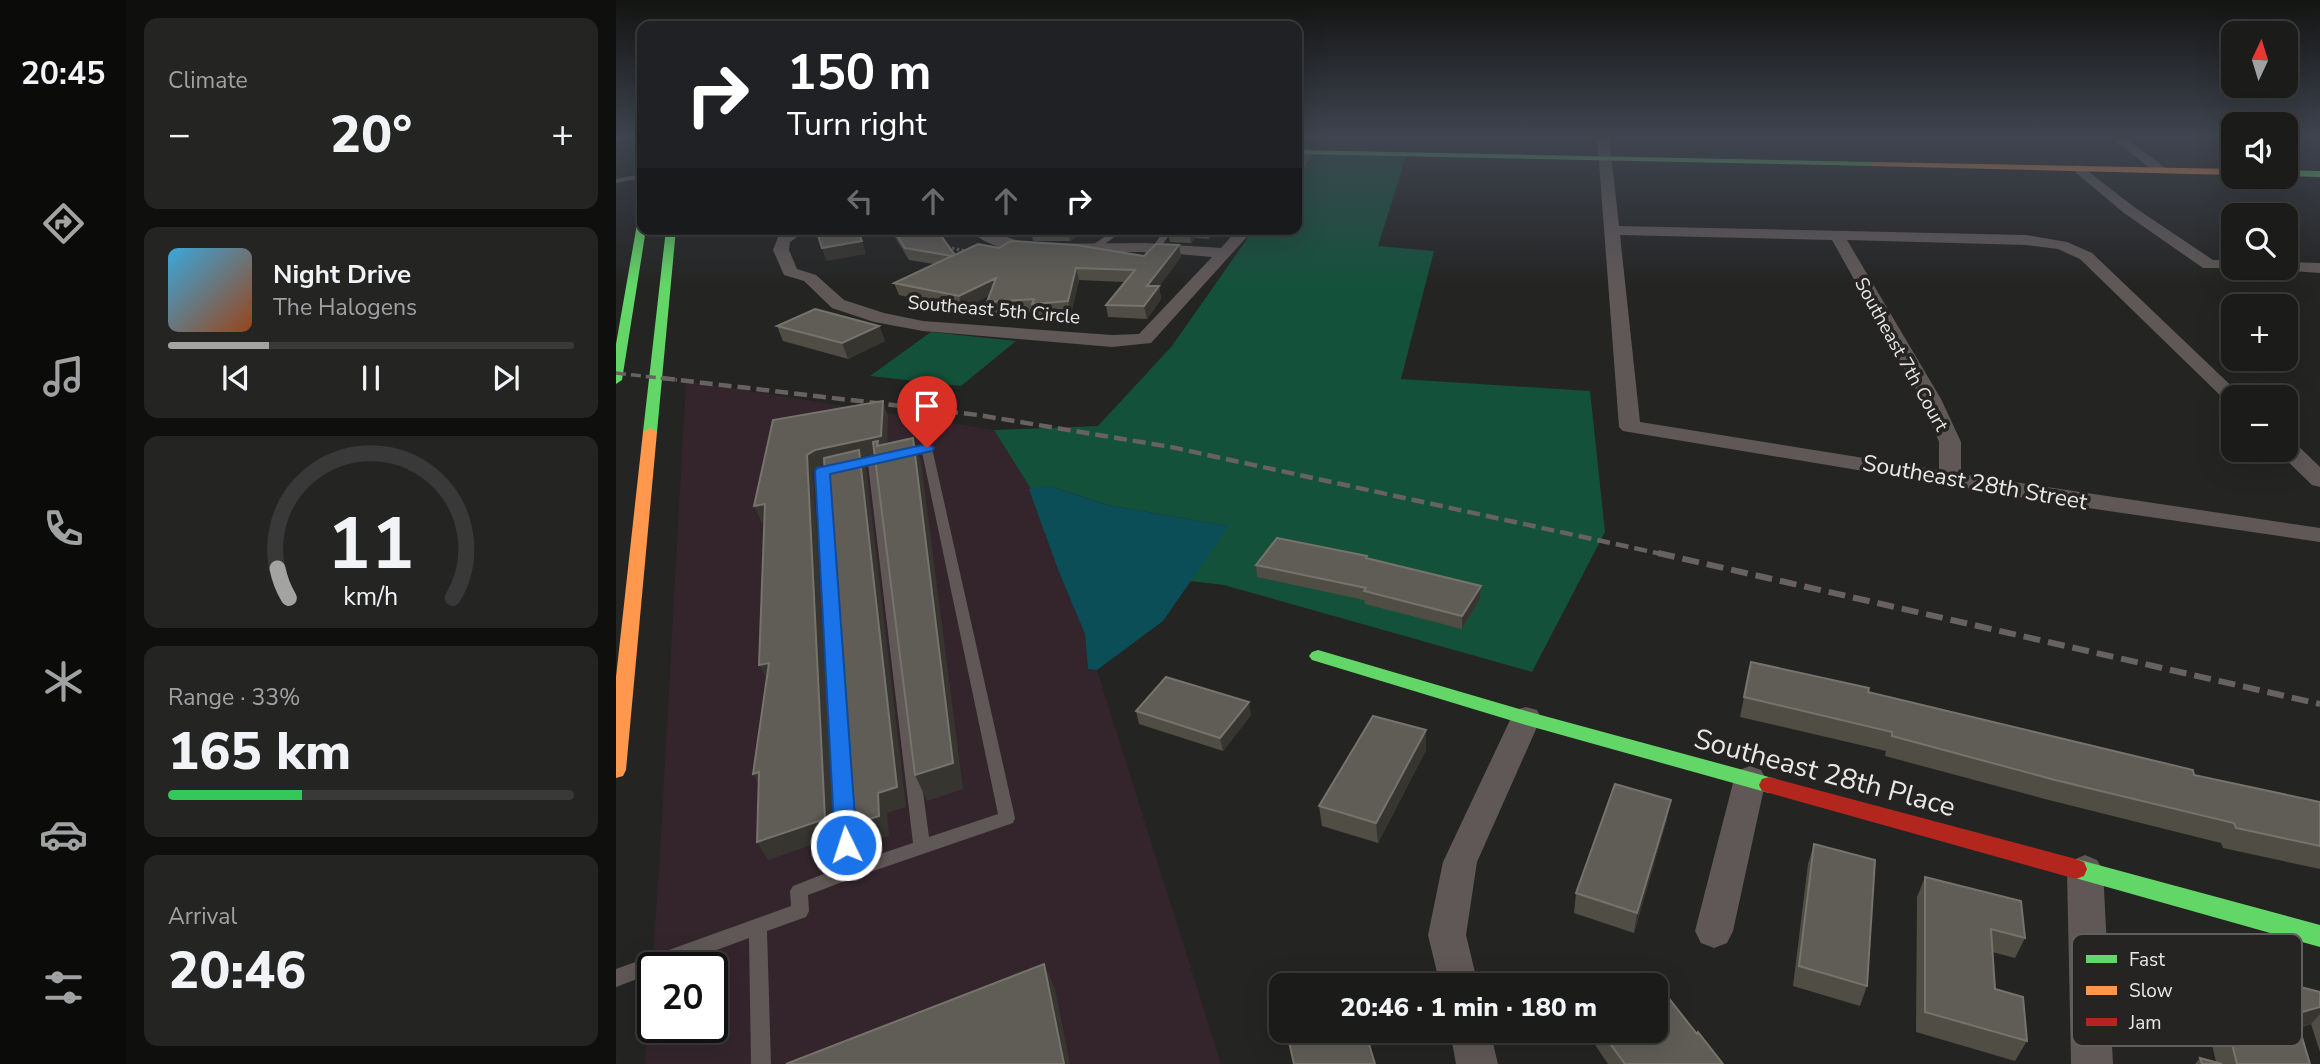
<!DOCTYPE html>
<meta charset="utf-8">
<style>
body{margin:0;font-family:"Nunito Sans",sans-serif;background:#242423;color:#f1f3f6;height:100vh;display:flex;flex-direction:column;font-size:26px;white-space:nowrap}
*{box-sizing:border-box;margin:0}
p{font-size:23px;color:#a0a1a2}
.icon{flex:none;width:38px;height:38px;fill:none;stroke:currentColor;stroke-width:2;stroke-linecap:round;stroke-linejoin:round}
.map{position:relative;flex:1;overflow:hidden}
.details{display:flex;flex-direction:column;gap:18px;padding:18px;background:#0f0f0e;width:490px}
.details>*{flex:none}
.top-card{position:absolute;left:21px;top:21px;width:665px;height:214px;border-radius:14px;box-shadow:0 7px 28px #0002,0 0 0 2px #393939;background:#202124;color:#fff;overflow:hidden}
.needle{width:46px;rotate:4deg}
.tools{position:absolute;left:1605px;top:21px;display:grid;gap:14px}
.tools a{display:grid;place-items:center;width:77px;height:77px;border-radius:14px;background:#1b1b1a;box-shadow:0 7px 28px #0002,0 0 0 2px #393939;font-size:35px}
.speed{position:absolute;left:21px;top:952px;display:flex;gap:14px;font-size:35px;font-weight:700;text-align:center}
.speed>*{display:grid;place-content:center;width:91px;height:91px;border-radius:50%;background:#1b1b1a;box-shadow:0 7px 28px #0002,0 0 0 2px #393939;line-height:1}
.speed .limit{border:4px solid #111;border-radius:10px;background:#fff;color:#111}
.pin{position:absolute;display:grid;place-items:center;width:60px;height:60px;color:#fff;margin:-72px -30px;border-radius:50% 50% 50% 0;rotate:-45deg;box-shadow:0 0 7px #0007}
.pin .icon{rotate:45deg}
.me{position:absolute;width:77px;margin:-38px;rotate:356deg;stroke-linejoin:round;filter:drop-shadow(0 0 5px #0008)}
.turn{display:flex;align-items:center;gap:24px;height:147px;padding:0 35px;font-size:32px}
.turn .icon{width:91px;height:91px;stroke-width:2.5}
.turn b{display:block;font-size:49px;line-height:60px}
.lanes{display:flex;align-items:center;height:66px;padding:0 35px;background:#0003;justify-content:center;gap:35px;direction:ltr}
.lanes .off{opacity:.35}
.big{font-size:52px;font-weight:800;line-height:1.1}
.details .tile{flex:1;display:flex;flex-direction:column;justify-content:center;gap:10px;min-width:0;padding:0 24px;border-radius:14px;background:#242423}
.details .dial{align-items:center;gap:0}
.dial svg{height:182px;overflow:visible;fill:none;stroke:#393939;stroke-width:7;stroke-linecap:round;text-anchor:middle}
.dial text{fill:#f1f3f6;stroke:none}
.song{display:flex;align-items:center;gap:21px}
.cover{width:84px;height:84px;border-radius:10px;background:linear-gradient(135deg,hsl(200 70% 55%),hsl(20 70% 35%))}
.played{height:7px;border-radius:4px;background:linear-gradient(90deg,#a3a3a2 25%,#393939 25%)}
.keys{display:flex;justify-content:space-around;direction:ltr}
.heat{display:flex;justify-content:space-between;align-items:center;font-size:38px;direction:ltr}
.charge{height:10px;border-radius:5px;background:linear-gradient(90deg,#34c759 33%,#393939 0)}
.trip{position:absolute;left:653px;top:973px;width:399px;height:70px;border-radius:14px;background:#1b1b1a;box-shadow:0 7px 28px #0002,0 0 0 2px #393939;font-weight:800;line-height:70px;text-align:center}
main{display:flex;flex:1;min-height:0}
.dock{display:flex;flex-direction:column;width:126px;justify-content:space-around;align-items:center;background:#0b0b0a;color:#a0a1a2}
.dock .icon{width:49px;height:49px}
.dock .on{color:#a3a3a2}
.dock b{font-size:32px;color:#f1f3f6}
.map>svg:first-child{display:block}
.commercial{fill:#34252c;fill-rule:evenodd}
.green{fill:#14513b}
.water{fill:#0b4e57}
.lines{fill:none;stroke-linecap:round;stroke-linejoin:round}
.path{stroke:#5d5857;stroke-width:3.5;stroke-dasharray:2.5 2.5;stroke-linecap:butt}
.lane{fill:#605857;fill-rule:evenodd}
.street{fill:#605857;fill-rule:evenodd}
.fast{fill:#63d668;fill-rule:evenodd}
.slow{fill:#ff974d;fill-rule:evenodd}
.jam{fill:#b3261e;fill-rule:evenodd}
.rail-far2{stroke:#676261;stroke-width:3.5;stroke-dasharray:10 5;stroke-linecap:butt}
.rail-far1{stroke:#676261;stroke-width:4.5;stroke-dasharray:13 6;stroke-linecap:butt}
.rail{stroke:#676261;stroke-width:6;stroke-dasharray:17 8;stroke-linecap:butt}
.wall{fill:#4f4d44}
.shaded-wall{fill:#373530}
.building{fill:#605d56;stroke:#75736c;stroke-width:2}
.route{fill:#1a73e8;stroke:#114b97;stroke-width:2}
.labels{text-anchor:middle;stroke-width:7;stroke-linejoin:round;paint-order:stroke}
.far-street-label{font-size:19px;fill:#e8e8e6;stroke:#252422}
.street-label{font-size:23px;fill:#e8e8e6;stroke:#252422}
.near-street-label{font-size:28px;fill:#e8e8e6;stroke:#252422}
.key{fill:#252422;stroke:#605f5d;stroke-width:2}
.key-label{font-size:19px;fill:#e8e8e6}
</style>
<main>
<nav class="dock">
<b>20:45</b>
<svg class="icon on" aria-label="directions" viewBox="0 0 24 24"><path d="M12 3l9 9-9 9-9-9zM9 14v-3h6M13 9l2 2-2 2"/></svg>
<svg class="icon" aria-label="music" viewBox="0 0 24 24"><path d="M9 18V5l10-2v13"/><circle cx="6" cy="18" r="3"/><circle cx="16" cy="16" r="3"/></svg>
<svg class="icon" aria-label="phone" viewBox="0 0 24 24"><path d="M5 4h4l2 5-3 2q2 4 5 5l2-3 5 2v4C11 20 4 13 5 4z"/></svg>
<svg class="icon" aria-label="climate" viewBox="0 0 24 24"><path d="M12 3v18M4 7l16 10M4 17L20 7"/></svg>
<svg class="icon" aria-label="car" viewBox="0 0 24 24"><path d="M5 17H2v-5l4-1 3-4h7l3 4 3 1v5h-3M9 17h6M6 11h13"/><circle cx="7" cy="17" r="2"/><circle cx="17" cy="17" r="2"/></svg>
<svg class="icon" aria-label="filters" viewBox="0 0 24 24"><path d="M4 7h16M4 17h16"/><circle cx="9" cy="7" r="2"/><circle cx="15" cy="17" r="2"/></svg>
</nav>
<section class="details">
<div class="tile"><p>Climate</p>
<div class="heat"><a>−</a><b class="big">20°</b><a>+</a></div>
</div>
<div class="tile">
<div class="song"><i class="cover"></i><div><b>Night Drive</b><p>The Halogens</p></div></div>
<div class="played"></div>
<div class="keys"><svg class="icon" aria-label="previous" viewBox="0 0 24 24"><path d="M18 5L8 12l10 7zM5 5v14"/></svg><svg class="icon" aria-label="pause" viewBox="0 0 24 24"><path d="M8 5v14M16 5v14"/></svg><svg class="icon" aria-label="next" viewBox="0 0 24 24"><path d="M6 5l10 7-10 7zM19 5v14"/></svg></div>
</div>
<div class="tile dial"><svg viewBox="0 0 100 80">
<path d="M14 69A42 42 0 1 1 86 69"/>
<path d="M14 69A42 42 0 0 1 9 56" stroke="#a3a3a2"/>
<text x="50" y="56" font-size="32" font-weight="700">11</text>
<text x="50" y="72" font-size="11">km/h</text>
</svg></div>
<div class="tile"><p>Range · 33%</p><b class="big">165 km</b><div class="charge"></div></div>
<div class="tile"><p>Arrival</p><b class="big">20:46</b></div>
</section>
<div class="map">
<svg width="1704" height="1064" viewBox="0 0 1704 1064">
<rect width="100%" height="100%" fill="#242423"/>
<!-- commercial -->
<path class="commercial" d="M70,381L378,430L415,489L443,572L469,634L472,669L481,670L605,1064H29L43,872ZM37,968H96V1027H37Z"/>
<!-- green -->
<path class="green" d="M681,154L790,156L762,246L818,251L785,379L974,391L989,532L916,672L608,585L574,581L612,526L491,505L433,486L415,489L378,430L482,426L556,346L638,229H681Z
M315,332L400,341L345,386L254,376Z"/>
<!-- water -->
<path class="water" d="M433,486L491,505L613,526L547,621L481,670L472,669L469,634L443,572L413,489Z"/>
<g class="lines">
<!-- path -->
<path class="path" d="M331,247L353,252"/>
<!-- lane -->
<path class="lane" d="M13,136L22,137L0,142V138Z
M26,174V178L0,183V179Z
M500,229H509L481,250H475V246Z
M549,229H557L543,250H537L536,248Z
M311,445L316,448L399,818L397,823L237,878L192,895L193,911L190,917L151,931L155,1064H135L133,938L52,968H37V973L0,987V969L175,906L174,891L177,886L223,868L200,471L206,468ZM306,452L382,814L313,837L263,462ZM252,464L297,843L240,862L212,473Z"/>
<!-- street -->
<path class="street" d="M981,136H993L1003,226L1410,235L1451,242L1476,253L1627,397H1617V403L1610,401L1464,259L1442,249L1410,245L1231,240L1325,399L1345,442V474L1704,528V542L1445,504L1007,431L1003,427ZM1004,235L1216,240L1305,399L1323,442V470L1024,422Z
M1493,136H1507L1552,170L1550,173H1540Z
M692,148L698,152L686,171L681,172V159L688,149Z
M1464,165L1518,207L1597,260H1617V268H1623H1587L1508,213L1459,172V166Z
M174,229H192L174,242L173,250L181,269L200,275L228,300L268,313L307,321L496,335L523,334L596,257C571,255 546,252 520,252C473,251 389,267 353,229C376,229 393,240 416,244L529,243L605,248L622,229H638L535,343L496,347L307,331L258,322L216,308L188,281L168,275L157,250L162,237Z
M1670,262L1704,263V273L1664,270L1662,268H1670Z
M1670,440L1678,442L1704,467V487L1696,485L1662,452L1661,450H1670Z
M910,707L921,710L925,718L861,862L850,935L862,985H824L812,935L827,862L895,718L899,710Z
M1134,766L1145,770L1150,779L1117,931L1111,943L1098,948L1085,943L1079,931L1118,779L1123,770Z
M1469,855L1481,860L1487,870L1497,1064H1455L1451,870L1457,860Z
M834,1031H874L882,1064H840Z"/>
<!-- fast -->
<path class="fast" d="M681,150L1258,162L1262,164L1258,166L681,154Z
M1670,170L1704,171V177L1670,176Z
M26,221V229H30L6,380L0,384V344L21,224Z
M50,229H60L41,432L34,436L27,432Z
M702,650L910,711L1153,777L1160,779L1163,785L1160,791L1153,793L910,725L696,660L693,656L696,652Z
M1460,859L1704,925V947L1452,876L1449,869L1452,862Z"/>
<!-- slow -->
<path class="slow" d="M1258,162L1617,169V175L1255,166L1254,164Z
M34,428L41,432L10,770L7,776L0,778V677L27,432Z"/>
<!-- jam -->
<path class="jam" d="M1153,777L1460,859L1468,862L1471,869L1468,876L1460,879L1146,791L1143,785L1146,779Z"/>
<!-- rail-far2 -->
<path class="rail-far2" d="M0,373L61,380"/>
<!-- rail-far1 -->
<path class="rail-far1" d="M46,378L362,415L555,447L1050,555"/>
<!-- rail -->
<path class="rail" d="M1042,553L1704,704"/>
</g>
<!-- wall -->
<path class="wall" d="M274,229H320L339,255L383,248L528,256L563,245L565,257L543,286L545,299L531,319L492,317L490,305L509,282L463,280L455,314L420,317L418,312L374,315L371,302L374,295L346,309L283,295L278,283L318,264L293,260Z
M410,229H473L454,241H417L415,232Z
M556,229H601L593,239L579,238L575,243L554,242L552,233Z
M161,326H263L269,341L232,359L167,341Z
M751,556V558L865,586L864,599L846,629L749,604L748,600L641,577L640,565Z
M1135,662L1578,775L1704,802V869L1607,848L1605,843L1429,799L1269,756L1270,751L1124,717Z
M520,711L635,715L607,751L523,724Z
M810,750L762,843L706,826L703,806Z
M1051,819L1018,933L958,913L960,893Z
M1198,844L1251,986L1244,1006L1177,986L1192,864Z
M1309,877L1409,938L1399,958L1376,952L1379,989L1411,1041L1399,1061L1300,1032L1301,897Z
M1567,952L1669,983L1704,992V1052L1695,1024L1683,1028L1694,1064H1579L1584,1058L1600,1062L1591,1023L1562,1015L1553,972Z
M971,1031H1040L1081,1034L1107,1064H992L971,1033Z"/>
<!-- shaded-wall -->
<path class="shaded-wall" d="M452,229H473L454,241L451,230Z
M578,229L579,238L575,243L574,234Z
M601,229L593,239L592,230Z
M246,241L250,254L210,261L206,248Z
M563,245L565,257L534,299L531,286Z
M460,268L463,280L455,314L452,301Z
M380,278L384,290L346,309L343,296Z
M543,286L545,299L531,319L528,306Z
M263,326L269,341L232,359L226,343Z
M267,401L272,416L271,451L246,457L250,467L290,807L271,813L273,836L241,846L231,826L244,457L205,465L197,471L219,837L152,860L141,842L191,455Z
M297,438L305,461L347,789L311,801L299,775Z
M149,504L156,520L146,523L138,506Z
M865,586L864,599L846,629V616Z
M153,663V683L143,665Z
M633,702L635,715L607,751L604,738Z
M810,730V750L762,843L760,823Z
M143,772L147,792L137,774Z
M1055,800L1051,819L1018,933L1021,913Z
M428,964L439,989L454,1064H448Z
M1704,1007V1014L1695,1024L1662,1033L1679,1014Z"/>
<!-- building -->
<path class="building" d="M200,229H241L246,241L206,248Z
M277,229H320L339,255L362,244L383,248L395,241L460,245L528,256L540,244L563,245L531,286H543L528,306L490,305L519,270L460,268L452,301L416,304L418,299L371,302L380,278L343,296L278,283L336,256L289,248Z
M416,229H452L415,230Z
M556,229H578L574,234L552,233Z
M199,309L263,326L226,343L161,326Z
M267,401L265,436L199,450L191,455L209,819L141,842L143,772L137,774L153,663L143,665L149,504L138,506L157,420Z
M297,438L337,763L299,775L257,442L262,441L261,446Z
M243,450L281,787L262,793L263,816L231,826L208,458Z
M661,538L751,556L750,558L865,586L846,616L748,591L750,588L640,565Z
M1135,662L1253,688L1252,692L1577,770L1578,775L1704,802V846L1620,828L1618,823L1439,780L1276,736V732L1128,697Z
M550,677L633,702L604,738L520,711Z
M757,716L810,730L760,823L703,806Z
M999,784L1055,800L1021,913L960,893Z
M1198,844L1259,860L1251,986L1183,966Z
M1309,877L1405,901L1409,938L1375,929L1379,989L1407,997L1411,1041L1309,1012Z
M1567,952L1668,978L1669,983L1704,992V1007L1679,1014L1694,1064H1621L1606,1003L1576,995Z
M428,964L448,1064H170Z
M1036,977L1081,1034L1082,1032L1107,1064H1009L985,1031H1040V985H1022Z
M679,1031H749L759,1064H678L671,1033Z
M1584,1058L1606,1064H1586Z"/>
<!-- sky -->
<linearGradient id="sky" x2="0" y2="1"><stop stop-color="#141413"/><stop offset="0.48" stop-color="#3f4550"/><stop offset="1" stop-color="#3f4550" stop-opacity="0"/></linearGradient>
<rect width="1704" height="285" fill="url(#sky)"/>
<!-- route -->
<path class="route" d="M311,444L318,448L316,451L214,474L241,845L238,851L230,854L222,851L219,845L199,471L201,468Z"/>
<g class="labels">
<!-- far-street labels -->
<g class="far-street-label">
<text transform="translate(378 309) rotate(5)" y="7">Southeast 5th Circle</text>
<text transform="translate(1286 354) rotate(61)" y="7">Southeast 7th Court</text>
</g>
<!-- street labels -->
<g class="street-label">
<text transform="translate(1359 482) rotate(10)" y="8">Southeast 28th Street</text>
</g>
<!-- near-street labels -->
<g class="near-street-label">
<text transform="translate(1209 772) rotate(15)" y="10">Southeast 28th Place</text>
</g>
</g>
<!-- legend -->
<rect x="1456" y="934" width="230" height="112" rx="10" class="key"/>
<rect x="1470" y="955" width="31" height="8" fill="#63d668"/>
<rect x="1470" y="986" width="31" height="9" fill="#ff974d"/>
<rect x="1470" y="1018" width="31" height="8" fill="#b3261e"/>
<g class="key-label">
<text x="1513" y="966">Fast</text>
<text x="1513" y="997">Slow</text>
<text x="1513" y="1029">Jam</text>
</g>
</svg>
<div class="tools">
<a><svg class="needle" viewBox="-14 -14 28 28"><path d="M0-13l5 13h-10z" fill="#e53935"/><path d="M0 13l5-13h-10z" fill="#a0a1a2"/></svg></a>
<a><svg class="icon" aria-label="sound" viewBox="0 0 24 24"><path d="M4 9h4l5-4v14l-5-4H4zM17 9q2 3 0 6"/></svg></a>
<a><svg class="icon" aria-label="search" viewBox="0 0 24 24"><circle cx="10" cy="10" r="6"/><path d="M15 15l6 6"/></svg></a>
<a>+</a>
<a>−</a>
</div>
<div class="speed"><div class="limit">20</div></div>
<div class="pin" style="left:311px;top:448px;background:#d93025"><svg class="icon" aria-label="arrive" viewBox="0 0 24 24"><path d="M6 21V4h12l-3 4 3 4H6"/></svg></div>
<svg class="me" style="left:230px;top:845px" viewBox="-20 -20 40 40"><circle r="17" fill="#1a73e8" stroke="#fff" stroke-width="3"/><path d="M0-11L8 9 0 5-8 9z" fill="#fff"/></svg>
<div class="trip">20:46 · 1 min · 180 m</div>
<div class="top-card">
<div class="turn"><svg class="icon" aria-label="right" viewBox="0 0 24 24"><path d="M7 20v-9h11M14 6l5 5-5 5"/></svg><div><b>150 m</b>Turn right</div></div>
<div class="lanes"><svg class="icon off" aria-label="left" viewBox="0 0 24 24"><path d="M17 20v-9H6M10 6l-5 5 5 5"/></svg><svg class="icon off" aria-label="ahead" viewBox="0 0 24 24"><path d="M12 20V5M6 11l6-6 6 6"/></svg><svg class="icon off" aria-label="ahead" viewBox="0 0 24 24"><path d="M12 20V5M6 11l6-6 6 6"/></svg><svg class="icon" aria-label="right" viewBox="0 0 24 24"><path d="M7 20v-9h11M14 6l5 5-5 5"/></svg></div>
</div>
</div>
</main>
